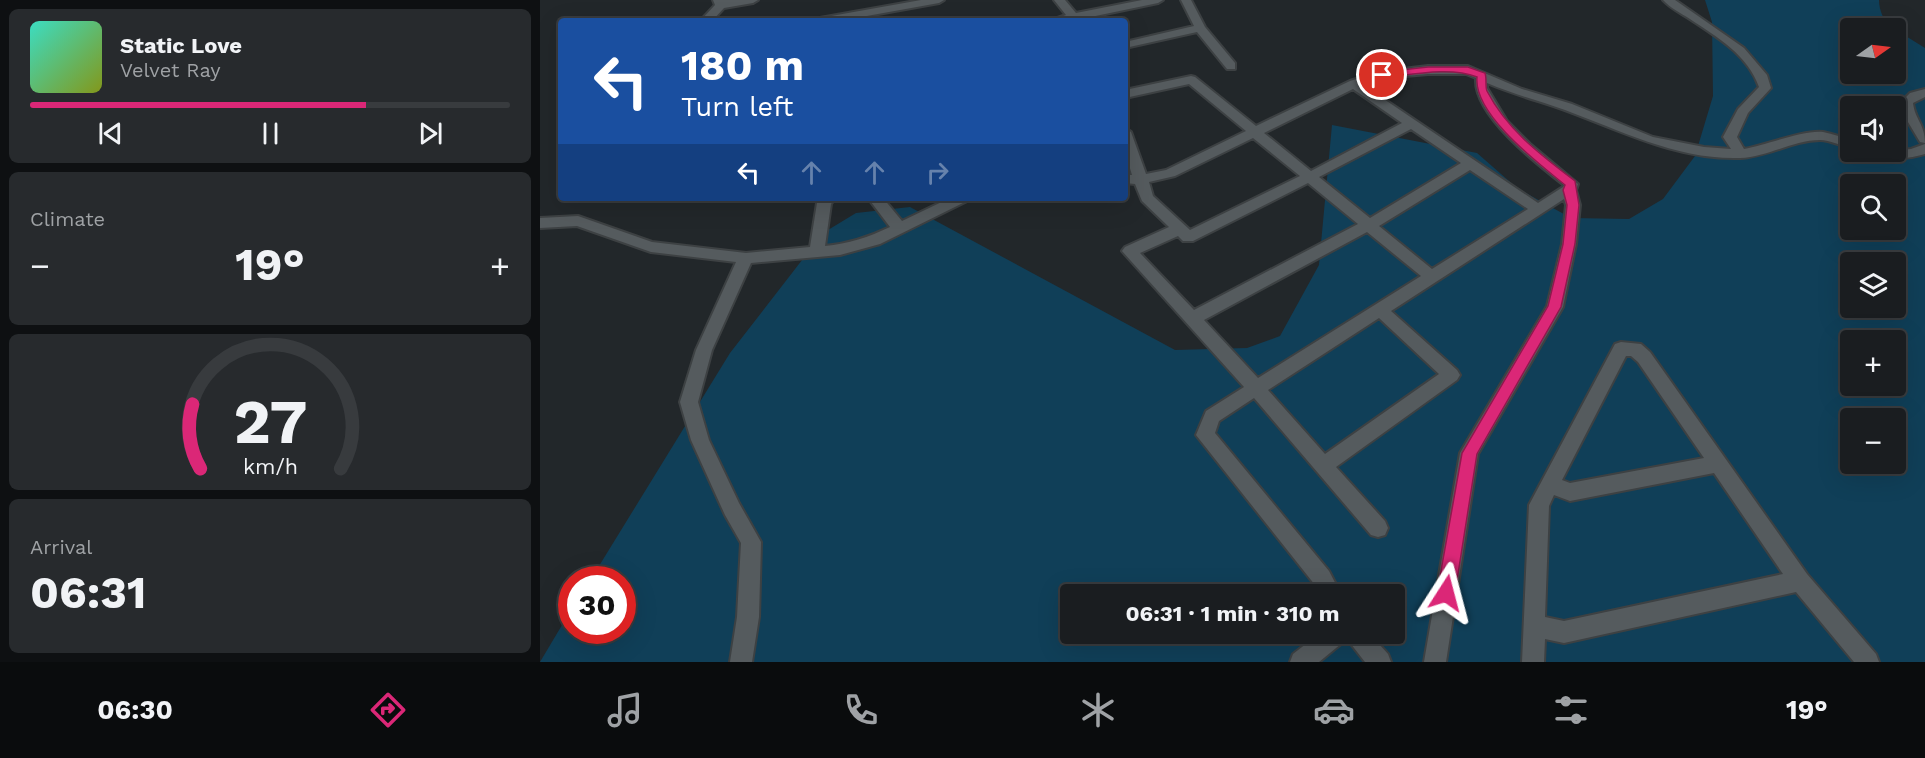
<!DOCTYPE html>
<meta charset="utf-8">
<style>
body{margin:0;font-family:"Work Sans",sans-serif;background:#272a2d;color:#f1f3f6;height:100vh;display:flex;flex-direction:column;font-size:22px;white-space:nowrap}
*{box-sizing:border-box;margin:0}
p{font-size:20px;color:#9fa2a5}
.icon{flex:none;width:33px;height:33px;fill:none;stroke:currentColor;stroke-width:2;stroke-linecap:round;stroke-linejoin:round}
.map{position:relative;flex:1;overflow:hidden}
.side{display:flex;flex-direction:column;gap:9px;padding:9px;background:#0e1012;width:540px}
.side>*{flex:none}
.hud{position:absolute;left:18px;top:18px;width:570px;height:183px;border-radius:6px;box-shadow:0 6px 24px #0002,0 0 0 2px #383b3e;background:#1a4fa0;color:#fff;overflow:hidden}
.needle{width:39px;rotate:76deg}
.fabs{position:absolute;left:1300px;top:18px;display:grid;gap:12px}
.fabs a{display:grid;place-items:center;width:66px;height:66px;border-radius:6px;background:#1a1d20;box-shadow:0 6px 24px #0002,0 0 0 2px #383b3e;font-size:30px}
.speed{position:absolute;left:18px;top:566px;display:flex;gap:12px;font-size:30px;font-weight:700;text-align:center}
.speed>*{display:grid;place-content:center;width:78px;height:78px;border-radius:50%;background:#1a1d20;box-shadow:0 6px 24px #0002,0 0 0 2px #383b3e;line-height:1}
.speed .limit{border:9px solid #d22;background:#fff;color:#111}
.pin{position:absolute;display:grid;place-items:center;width:51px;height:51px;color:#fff;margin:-26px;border:3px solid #fff;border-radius:50%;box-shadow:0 2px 6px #0007}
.me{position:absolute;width:66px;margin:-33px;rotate:9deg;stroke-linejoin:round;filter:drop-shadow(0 0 4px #0008)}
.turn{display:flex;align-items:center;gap:21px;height:126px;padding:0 24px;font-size:27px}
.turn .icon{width:78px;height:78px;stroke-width:2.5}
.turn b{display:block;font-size:42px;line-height:51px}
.lanes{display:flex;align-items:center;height:57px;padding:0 24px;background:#0003;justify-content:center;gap:30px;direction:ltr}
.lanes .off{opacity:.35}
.big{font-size:45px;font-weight:700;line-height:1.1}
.side .tile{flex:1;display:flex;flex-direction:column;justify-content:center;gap:9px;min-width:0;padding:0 21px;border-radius:9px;background:#272a2d}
.side .dial{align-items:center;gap:0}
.dial svg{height:156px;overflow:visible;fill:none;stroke:#383b3e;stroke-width:7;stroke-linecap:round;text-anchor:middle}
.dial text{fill:#f1f3f6;stroke:none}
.song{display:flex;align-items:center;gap:18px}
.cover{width:72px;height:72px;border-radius:9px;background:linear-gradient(135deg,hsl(170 70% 55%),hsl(70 70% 35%))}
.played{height:6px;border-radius:3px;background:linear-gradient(90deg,#db2777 70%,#383b3e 70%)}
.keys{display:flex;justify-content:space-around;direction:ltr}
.heat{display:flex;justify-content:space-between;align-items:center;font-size:33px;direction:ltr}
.trip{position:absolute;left:520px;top:584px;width:345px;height:60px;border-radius:6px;background:#1a1d20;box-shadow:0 6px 24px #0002,0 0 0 2px #383b3e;font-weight:700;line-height:60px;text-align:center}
.tab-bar{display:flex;height:96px;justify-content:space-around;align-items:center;background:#0a0c0d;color:#9fa2a5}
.tab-bar .icon{width:42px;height:42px}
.tab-bar .selected{color:#db2777}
.tab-bar b{font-size:27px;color:#f1f3f6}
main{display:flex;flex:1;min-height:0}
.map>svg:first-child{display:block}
.green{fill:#103f58;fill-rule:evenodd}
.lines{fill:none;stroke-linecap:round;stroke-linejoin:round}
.minor-casing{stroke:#3d4143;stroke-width:4}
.minor{fill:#555b5e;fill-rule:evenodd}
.route{fill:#db2777;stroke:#8e194d;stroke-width:1.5}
</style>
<main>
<section class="side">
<div class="tile">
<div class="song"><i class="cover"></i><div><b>Static Love</b><p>Velvet Ray</p></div></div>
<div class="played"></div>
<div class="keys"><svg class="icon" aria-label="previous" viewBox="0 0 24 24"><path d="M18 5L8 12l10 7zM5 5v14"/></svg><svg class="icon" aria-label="pause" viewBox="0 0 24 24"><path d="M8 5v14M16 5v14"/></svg><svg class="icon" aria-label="next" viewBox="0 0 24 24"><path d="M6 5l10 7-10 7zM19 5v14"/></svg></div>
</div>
<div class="tile"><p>Climate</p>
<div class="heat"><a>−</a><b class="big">19°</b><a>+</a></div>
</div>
<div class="tile dial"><svg viewBox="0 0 100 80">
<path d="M14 69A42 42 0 1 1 86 69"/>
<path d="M14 69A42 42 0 0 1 10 36" stroke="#db2777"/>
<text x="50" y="56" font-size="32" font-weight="700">27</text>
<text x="50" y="72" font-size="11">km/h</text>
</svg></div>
<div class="tile"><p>Arrival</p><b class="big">06:31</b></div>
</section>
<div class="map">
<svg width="1385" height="662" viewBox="0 0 1385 662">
<rect width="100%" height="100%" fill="#22272a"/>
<!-- green -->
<path class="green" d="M1165,0H1339C1339,10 1344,23 1353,28H1311V74H1356V30L1385,48V662H0L31,610L32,630H82V579H51L190,353L283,233L316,213L370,207L635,350L707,348L740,336L779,265L792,125L937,153L977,188L1031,218L1089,219L1123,199L1155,156L1173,96L1172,22ZM1311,106H1356V152H1311ZM1311,184H1356V230H1311ZM1311,262H1356V308H1311ZM1311,340H1356V386H1311ZM1311,418H1356V464H1311ZM531,594H855V633H531Z"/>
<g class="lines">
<!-- minor casing -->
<g class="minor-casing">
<path id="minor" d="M173,0H218L213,3L184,8L172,21H160L175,5Z
M381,0H404L399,3L299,21H274L280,18Z
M514,0H525L536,13L602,0H623L618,3L541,19L543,21H509L526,15Z
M641,0H651L665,27L695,63V69H687L657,32L585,48V42L654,26Z
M1123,0H1135L1204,48L1227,75L1231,88L1208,113L1197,137L1204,149C1226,145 1263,130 1283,132C1293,134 1302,137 1311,140V148C1301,146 1290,140 1280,140C1253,140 1228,157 1200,158C1138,160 1082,131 1025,110C999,101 973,94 947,83V88L967,121L990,144L1038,184L1036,190L1040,205L1036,244L1023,307L938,454L906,662H884L920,453L1007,306L1022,244L1026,205L1024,199L851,311L917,370L920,375L917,380L796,467L845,521L848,528L845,535L838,537L831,535L714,398L679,421L675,433L789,571L801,594H779L775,585L656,435L666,411L704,387L582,251L585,247L629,227L602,201L595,184L585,183V175H592L585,152V128L591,132L606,174L626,170L706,131L649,84L585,98V90L651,76L655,77L716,126L810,81L838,72L888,66H928L982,89L1032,104L1113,137L1164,147L1191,149L1183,137L1198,109L1219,87C1208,55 1177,37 1150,19C1141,13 1130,8 1123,0ZM888,74H926L936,78C933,115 997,164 1024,185L1023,187L998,203L823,85L843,78ZM813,89L862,123L771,171L724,133ZM871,129L921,163L830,218L779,177ZM713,138L760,176L650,230L613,196L609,182L635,176ZM930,170L988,209L892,269L839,226ZM768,183L818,224L654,310L600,253L638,236L643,241H653ZM827,232L881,276L718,378L664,320ZM839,318L899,374L785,454L728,390Z
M1385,89V97L1373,103C1375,120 1385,124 1385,143L1380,142L1362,112L1361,102L1370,93Z
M1385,144V154C1372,158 1347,162 1337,152L1371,149Z
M280,198H295L291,204L285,246C308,244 329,237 350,227L328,198H343L362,221L410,198H429L427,201L340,244L300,255L211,263L172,350L158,402L169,440L199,503L221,542L219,617L212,662H190L197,617L201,543L185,515L151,440L140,402L156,350L196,262L111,252L37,226L0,228V218L38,216L112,242L206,253L270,247L277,203Z
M1081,342L1101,344L1110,352L1267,574L1336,654L1339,662H1314L1256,592L1024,643L1005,639L1004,662H982L989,505L1075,344ZM1086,356H1091L1098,362L1164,458L1030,483L1022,480ZM1174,473L1243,574L1024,621L1005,617L1009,506L1014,495L1030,501Z
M780,633H829L848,654L851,662H825L807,639L779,662H750L753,654Z"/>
</g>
<!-- minor -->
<use href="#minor" class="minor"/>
</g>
<!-- route -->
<path class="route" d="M888,67H928L945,73C947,79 945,86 947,91C967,130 1001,155 1035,181L1039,205L1035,244L1021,307L937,454L915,593L912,599L906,601L900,599L897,593L922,453L1008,306L1023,244L1027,205L1023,190L1025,185C998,163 933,114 937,77C909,66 871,75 842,78L837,75L842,72Z"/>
</svg>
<div class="fabs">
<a><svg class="needle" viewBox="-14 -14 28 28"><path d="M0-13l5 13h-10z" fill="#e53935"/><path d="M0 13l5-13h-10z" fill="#9fa2a5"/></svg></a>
<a><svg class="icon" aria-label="sound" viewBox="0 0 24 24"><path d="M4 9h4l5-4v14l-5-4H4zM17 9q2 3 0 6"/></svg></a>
<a><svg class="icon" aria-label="search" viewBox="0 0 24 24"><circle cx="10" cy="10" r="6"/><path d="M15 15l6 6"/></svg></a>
<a><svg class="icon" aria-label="layers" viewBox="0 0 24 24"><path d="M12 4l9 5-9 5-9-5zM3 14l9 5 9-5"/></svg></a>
<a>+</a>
<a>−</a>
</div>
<div class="speed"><div class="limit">30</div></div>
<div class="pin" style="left:842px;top:75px;background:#d93025"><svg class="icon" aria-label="arrive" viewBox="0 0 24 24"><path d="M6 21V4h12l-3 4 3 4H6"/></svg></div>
<svg class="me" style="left:906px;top:593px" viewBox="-20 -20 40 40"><path d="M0-17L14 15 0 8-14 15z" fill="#db2777" stroke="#fff" stroke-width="4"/></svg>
<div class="trip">06:31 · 1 min · 310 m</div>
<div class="hud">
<div class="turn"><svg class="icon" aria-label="left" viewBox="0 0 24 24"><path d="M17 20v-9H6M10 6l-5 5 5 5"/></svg><div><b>180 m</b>Turn left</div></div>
<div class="lanes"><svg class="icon" aria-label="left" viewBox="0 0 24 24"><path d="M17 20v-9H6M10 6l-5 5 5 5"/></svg><svg class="icon off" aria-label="ahead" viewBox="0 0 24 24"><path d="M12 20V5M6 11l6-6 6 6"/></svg><svg class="icon off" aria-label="ahead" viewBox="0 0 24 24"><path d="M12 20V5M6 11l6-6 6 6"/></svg><svg class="icon off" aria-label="right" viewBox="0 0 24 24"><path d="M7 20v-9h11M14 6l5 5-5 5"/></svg></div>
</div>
</div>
</main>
<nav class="tab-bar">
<b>06:30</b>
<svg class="icon selected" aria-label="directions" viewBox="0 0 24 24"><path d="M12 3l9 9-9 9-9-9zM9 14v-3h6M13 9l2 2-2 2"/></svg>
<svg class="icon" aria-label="music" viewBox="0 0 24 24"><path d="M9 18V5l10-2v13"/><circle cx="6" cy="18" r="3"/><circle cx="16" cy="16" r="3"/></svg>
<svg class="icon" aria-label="phone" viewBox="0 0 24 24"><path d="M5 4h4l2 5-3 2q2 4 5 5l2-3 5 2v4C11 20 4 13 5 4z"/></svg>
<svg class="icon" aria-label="climate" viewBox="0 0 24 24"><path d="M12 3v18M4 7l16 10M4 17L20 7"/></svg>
<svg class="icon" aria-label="car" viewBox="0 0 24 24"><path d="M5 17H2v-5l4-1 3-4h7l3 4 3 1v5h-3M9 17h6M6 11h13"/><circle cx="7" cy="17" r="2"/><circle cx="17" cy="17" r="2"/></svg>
<svg class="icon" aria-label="filters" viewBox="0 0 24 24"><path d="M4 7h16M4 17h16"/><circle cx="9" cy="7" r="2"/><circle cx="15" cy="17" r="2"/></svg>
<b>19°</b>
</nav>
